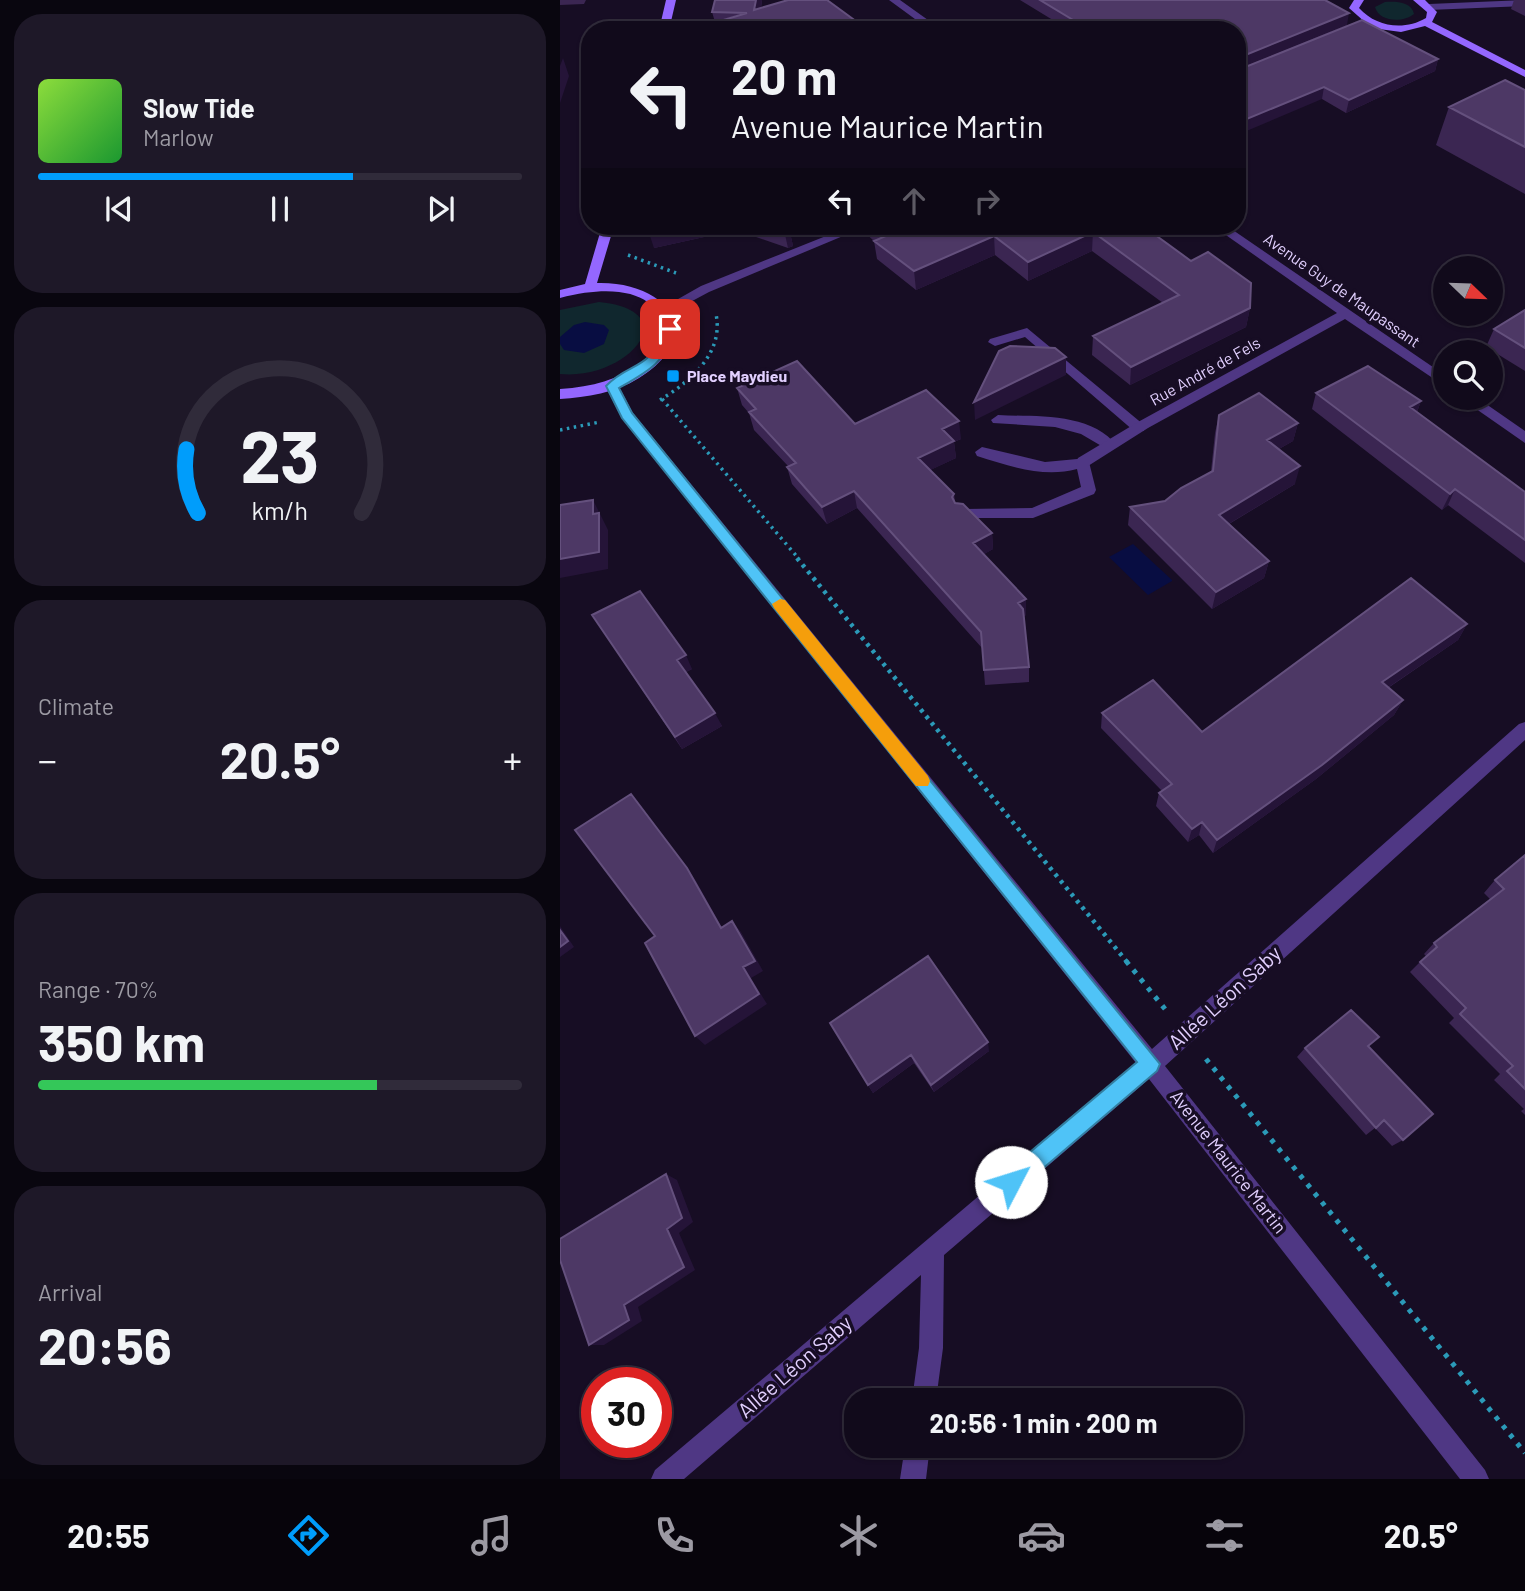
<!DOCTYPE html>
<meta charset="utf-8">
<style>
body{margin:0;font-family:Barlow,sans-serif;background:#1e1828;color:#f1f3f6;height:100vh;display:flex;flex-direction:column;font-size:26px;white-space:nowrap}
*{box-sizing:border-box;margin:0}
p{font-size:23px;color:#9c9aa3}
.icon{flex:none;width:38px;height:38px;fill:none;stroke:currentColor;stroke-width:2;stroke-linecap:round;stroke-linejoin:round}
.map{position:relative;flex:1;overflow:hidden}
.details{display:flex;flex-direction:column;gap:14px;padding:14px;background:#09060f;width:560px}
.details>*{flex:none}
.hud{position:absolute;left:21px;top:21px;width:665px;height:214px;border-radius:28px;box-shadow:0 2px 5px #0004,0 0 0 2px #302b3a;background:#110a1b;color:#f1f3f6;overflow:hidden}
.needle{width:46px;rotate:113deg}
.fabs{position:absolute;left:873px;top:256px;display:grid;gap:14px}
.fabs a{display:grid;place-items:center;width:70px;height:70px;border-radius:50%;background:#110a1b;box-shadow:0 2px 5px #0004,0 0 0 2px #302b3a;font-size:35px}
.speed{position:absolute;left:21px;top:1367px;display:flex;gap:14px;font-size:35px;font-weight:700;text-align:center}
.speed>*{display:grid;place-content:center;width:91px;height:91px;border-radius:50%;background:#110a1b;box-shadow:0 2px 5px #0004,0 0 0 2px #302b3a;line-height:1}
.speed .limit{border:10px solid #d22;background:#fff;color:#111}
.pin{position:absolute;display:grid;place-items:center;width:60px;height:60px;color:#fff;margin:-30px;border-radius:14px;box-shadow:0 4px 10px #0006}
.me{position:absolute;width:77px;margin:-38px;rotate:50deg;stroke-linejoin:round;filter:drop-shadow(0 0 5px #0008)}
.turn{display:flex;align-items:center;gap:24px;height:147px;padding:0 35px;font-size:32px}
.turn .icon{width:91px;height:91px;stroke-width:2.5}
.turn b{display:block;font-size:49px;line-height:60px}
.lanes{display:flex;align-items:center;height:66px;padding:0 35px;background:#0003;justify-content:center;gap:35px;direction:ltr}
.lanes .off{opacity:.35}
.big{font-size:52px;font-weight:700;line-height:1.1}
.details .widget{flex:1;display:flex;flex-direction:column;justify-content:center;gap:10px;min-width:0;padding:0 24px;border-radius:28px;background:#1e1828}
.details .dial{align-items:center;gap:0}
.dial svg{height:182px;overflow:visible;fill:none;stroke:#302b3a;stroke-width:7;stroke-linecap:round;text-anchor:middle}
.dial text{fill:#f1f3f6;stroke:none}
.song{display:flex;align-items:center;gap:21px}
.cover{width:84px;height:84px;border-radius:10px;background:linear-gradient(135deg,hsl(90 70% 55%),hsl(130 70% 35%))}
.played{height:7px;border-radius:4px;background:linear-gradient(90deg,#009dfb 65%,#302b3a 65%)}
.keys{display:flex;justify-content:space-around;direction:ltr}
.heat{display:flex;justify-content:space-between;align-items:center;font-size:38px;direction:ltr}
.charge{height:10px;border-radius:5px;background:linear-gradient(90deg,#34c759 70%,#302b3a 0)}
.trip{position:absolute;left:284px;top:1388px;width:399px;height:70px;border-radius:28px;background:#110a1b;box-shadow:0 2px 5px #0004,0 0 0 2px #302b3a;font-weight:700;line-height:70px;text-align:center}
.dock{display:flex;height:112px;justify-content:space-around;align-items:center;background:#07040b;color:#9c9aa3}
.dock .icon{width:49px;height:49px}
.dock .current{color:#009dfb}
.dock b{font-size:32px;color:#f1f3f6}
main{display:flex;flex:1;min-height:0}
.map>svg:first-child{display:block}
.green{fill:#10272e}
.water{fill:#080d42}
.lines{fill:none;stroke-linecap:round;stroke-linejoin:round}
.path-far2{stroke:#2b9ab8;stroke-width:3.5;stroke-dasharray:2.5 4.5;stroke-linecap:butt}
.path-far1{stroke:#2b9ab8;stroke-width:4.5;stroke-dasharray:3.5 5;stroke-linecap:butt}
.path{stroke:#2b9ab8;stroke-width:5;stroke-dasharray:4.5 7;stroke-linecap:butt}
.lane{fill:#4f3784;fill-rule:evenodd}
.street{fill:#4f3784;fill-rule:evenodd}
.secondary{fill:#9467ff;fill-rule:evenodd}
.wall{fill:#3b2652}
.shaded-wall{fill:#251438}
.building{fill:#4d3865;stroke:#64507d;stroke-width:2}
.route{fill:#4fc3f7;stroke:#337fa1;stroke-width:2}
.slow{fill:#f59e0b}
.poi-dot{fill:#009dfb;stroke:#170d24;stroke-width:2.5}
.labels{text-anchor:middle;stroke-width:7;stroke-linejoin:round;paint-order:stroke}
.far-street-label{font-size:16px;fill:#e2d0ff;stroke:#170d24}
.far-poi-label{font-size:16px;font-weight:bold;fill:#e2d0ff;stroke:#170d24;text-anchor:start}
.street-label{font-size:18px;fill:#e2d0ff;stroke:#170d24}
.near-street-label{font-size:21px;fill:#e2d0ff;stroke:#170d24}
</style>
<main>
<section class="details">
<div class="widget">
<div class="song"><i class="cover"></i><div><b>Slow Tide</b><p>Marlow</p></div></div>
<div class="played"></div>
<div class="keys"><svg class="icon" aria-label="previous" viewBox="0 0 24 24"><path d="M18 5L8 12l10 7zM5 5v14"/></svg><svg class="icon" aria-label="pause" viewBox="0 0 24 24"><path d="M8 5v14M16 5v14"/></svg><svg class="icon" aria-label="next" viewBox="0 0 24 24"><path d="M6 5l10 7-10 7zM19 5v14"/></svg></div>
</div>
<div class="widget dial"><svg viewBox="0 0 100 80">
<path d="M14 69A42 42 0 1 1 86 69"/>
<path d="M14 69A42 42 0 0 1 9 41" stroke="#009dfb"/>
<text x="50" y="56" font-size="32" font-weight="700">23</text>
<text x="50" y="72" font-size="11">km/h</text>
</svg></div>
<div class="widget"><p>Climate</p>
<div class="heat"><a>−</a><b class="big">20.5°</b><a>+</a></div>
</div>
<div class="widget"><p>Range · 70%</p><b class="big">350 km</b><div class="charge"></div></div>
<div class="widget"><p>Arrival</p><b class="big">20:56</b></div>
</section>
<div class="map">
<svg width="965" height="1479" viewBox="0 0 965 1479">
<rect width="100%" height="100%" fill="#170d24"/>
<!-- green -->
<path class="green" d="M825,2C836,1 852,2 854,14C843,23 819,22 815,7Z
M39,302C129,311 66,381 0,374V310Z"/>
<!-- water -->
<path class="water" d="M25,322L44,325L49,330L44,344L24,353L4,350L0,344V337L14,325Z
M573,544L612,580V581L588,595L549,557Z"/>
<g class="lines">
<!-- path-far2 -->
<path class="path-far2" d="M68,255L116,273
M102,399L239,559
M100,400C131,381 164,353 156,314
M0,430L40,422"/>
<!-- path-far1 -->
<path class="path-far1" d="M237,558L567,962"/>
<!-- path -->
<path class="path" d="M566,961L605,1009
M646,1059L965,1453"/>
<!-- lane -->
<path class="lane" d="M467,328L584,425V431H574L465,337L435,346L428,342L430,339Z
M438,415C476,417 531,412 557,446L550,451L521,434L495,427L433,423L431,420Z
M422,447L485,462L528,458L536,490L534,494L473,518H399L396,514L404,509L472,508L521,487L517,469C483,478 449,466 417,456L415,452Z"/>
<!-- street -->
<path class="street" d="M329,0H340L382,30H370Z
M965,0V6L869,10L864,7L869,4Z
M291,226H307L149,292L108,314L103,315L97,311L141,286Z
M653,226H667L886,376V387L785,319L588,428L528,466H518L516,462L518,458L578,422L777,313Z
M52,381L57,383L73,413L592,1049L959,724L965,722V740L605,1066L925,1470L929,1479H900L589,1079L384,1255L383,1348L376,1400H352L359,1348L361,1275L124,1479H91L95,1470L576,1063L62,418L45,386Z
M899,397H916L965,431V443Z
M345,1446H370L366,1479H340Z"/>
<!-- secondary -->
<path class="secondary" d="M106,0H116L109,30H99Z
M794,0H804L799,8C816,27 844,31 866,18L867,12L853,0H865L877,12L872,22L965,70V77L865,26L841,32L819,29L806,23L789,8Z
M42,226H54L37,283C106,281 150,334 79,378C55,393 27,397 0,399V389C134,382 136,262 0,298V290L25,284Z"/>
</g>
<!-- wall -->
<path class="wall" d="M0,0H26L24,4L0,5Z
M155,0H202L201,8L155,22L152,12Z
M460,0H765L787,25L678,70L878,59L875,71L786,113L762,99L501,25Z
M954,0H965V16L951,9Z
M965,90V194L876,145L889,107Z
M93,226H227L229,228L233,246L228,248L176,230L94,248Z
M302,226H583L690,308L686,327L570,385L532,355L533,336L603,303L532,251L468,281L435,255L356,290L317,259L314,241L303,231Z
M965,310V371L926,347L934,329Z
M177,388L295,424L401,439L394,442L396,458L370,470L394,494L395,502L432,533L433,549L424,554L466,599V615L464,616L469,667V682L425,685L422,648L297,508L267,524L232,484L227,467L228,466L194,430L189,413L182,405Z
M756,393L861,401L857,412L965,492V563L888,505L882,510L752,409Z
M659,415L738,423L733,441L719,449L735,484L669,524L709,561L704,578L652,609L568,525L570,507L605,501L651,471L655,433Z
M32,615L132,669L126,672L162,726L122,749Z
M907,624L898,640L828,688L843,700L834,715L756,779L653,853L639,835L628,842L596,806L599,793L602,791L541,728L542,713L642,732Z
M965,855V1115L961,1111L964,1109L934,1080L940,1074L889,1023L894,1018L850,972L866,956L864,954L874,943L930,899L924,893L935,880Z
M270,1023L429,1051L374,1092L354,1063L313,1093Z
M809,1046L843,1140L832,1146L815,1128L806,1135L737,1057L745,1048Z"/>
<!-- shaded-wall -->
<path class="shaded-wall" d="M196,0H202L198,28L194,10Z
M789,13L787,25L677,70L678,58Z
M3,58L9,76L0,103V66Z
M878,59L875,71L786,113L789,100Z
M764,87L762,99L677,135V123Z
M105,226H175L176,230L94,248L88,230Z
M229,228L233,246L228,248L224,230Z
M533,232L532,251L468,281V262Z
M434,236L435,255L356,290L354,271Z
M690,308L686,327L570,385L571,367Z
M506,357V375L415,420L414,402Z
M861,401L855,417L850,407Z
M399,421L401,439L394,442L396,458L360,475L358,458L382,429Z
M738,423L733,441L703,458L707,440Z
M740,466L735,484L655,532L659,515Z
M895,489L888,505L882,510L890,494Z
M294,491L297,508L267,524L262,507Z
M33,500L48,530V569L0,578V559L33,514Z
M432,533L433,549L414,560L413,543Z
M709,561L704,578L652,609L656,592Z
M466,599V615L459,619L458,603Z
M907,624L898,640L814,697L822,682Z
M126,655L132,669L124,673L117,660Z
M843,700L834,715L756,779L653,853L657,840Z
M155,713L162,726L122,749L115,737Z
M642,822L639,835L628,842L632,829Z
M127,868L136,881L169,940L161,928Z
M172,921L181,932L203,971L191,978L207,1004L145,1045L135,1036L183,967Z
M0,926L14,947L0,957Z
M428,1042L429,1051L374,1092L371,1085Z
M351,1055L354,1063L313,1093L308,1085Z
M106,1174L117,1180L133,1222L119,1233L135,1270L78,1307L82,1321L44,1345H29L64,1305L107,1229Z"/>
<!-- building -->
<path class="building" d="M155,0H196L194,10L228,0H267L308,30H130L187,13L152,12Z
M480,0H765L789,13L678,58V70L802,20L878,59L789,100L764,87L677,123V30H486L513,20Z
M945,80L965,90V147L889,107Z
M93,226H105L88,230Z
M212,226H227L229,228L224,230Z
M315,226H583L631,261L648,252L691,283L690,308L571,367L533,336L619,295L533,232L468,262L434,236L354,271L314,241L326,236Z
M965,310V348L934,329Z
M450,346L495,348L506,357L414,402L439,351Z
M237,361L295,424L366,390L399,421L382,429L394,441L358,458L394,494L392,497L395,503L403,504L432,533L413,543L466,599L458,603L463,609L469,667L424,670L421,632L294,491L262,507L227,467L236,463L189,412L196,409L177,388Z
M808,366L861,401L850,407L965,492V540L895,489L890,494L756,393Z
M699,393L738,423L707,440L740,466L659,515L709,561L656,592L570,507L605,501L621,488L653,471L659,415Z
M33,500V514L39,513V552L0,559V505Z
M851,578L907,624L822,682L843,700L762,765L657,840L642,822L632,829L599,793L612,784L542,713L593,680L642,732Z
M80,591L126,655L117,660L155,713L115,737L32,615Z
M71,794L127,868L161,928L172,921L195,961L183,967L199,994L135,1036L85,943L95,936L15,830Z
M965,855V1089L947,1071L953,1066L900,1014L906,1008L860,962L877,947L874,943L944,889L935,880Z
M0,930L8,941L0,947Z
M368,956L428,1042L371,1085L351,1055L308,1085L270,1023Z
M791,1010L819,1037L808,1046L873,1114L843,1140L824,1120L816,1128L745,1048Z
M106,1174L122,1218L107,1229L124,1267L64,1305L69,1320L29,1345L0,1260V1239Z"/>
<!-- route -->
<path class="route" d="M110,325L115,329C105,363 89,371 59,388L72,413L600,1064L597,1071L459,1189L451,1192L444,1189L441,1182L444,1174L577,1062L62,418L46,386C70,361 90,372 104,329Z"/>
<!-- slow -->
<path class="slow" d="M220,599L225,600L368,776L370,781L368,786H356L214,608L212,604Z"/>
<!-- markers -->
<rect class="poi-dot" x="106" y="369" width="14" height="14" rx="3.5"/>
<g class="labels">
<!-- far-street labels -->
<g class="far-street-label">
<text transform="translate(782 290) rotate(35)" y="6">Avenue Guy de Maupassant</text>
<text transform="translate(645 371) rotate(-29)" y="6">Rue André de Fels</text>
</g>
<!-- far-poi labels -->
<g class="far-poi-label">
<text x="127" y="382">Place Maydieu</text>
</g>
<!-- street labels -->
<g class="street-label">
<text transform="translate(668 1162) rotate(52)" y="6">Avenue Maurice Martin</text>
</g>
<!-- near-street labels -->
<g class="near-street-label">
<text transform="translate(665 998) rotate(-42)" y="7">Allée Léon Saby</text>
<text transform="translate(235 1367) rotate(-41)" y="7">Allée Léon Saby</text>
</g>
</g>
</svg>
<div class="fabs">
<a><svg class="needle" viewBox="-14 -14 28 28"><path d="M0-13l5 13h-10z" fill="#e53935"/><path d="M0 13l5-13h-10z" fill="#9c9aa3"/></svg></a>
<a><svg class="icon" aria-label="search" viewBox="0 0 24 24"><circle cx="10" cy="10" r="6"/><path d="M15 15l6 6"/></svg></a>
</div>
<div class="speed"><div class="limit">30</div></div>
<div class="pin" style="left:110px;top:329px;background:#d93025"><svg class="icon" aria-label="arrive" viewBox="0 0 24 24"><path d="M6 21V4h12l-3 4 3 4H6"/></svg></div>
<svg class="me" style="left:451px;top:1182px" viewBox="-20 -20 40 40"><circle r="19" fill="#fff"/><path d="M0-13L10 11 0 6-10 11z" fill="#4fc3f7"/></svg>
<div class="trip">20:56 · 1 min · 200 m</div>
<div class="hud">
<div class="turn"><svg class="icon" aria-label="left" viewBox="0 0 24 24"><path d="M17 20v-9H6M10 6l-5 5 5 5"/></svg><div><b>20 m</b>Avenue Maurice Martin</div></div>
<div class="lanes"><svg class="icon" aria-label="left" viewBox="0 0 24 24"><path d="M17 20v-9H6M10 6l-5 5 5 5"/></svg><svg class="icon off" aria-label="ahead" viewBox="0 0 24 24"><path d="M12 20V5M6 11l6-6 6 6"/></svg><svg class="icon off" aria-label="right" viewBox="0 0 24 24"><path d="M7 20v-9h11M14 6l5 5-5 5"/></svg></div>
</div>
</div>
</main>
<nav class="dock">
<b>20:55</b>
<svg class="icon current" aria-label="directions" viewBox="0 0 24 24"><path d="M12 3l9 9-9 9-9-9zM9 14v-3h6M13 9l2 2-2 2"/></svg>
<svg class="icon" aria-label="music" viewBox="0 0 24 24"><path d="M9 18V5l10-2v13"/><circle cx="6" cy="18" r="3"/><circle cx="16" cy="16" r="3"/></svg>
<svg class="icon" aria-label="phone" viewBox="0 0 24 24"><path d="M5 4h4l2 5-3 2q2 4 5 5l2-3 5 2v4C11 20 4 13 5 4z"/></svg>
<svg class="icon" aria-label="climate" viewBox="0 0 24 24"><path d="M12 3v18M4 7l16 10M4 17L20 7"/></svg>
<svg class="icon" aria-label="car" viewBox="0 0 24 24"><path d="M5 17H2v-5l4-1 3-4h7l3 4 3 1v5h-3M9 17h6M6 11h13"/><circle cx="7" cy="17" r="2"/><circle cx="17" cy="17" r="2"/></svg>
<svg class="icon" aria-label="filters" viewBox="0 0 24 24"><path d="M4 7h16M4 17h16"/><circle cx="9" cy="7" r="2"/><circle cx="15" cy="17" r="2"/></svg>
<b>20.5°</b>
</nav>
